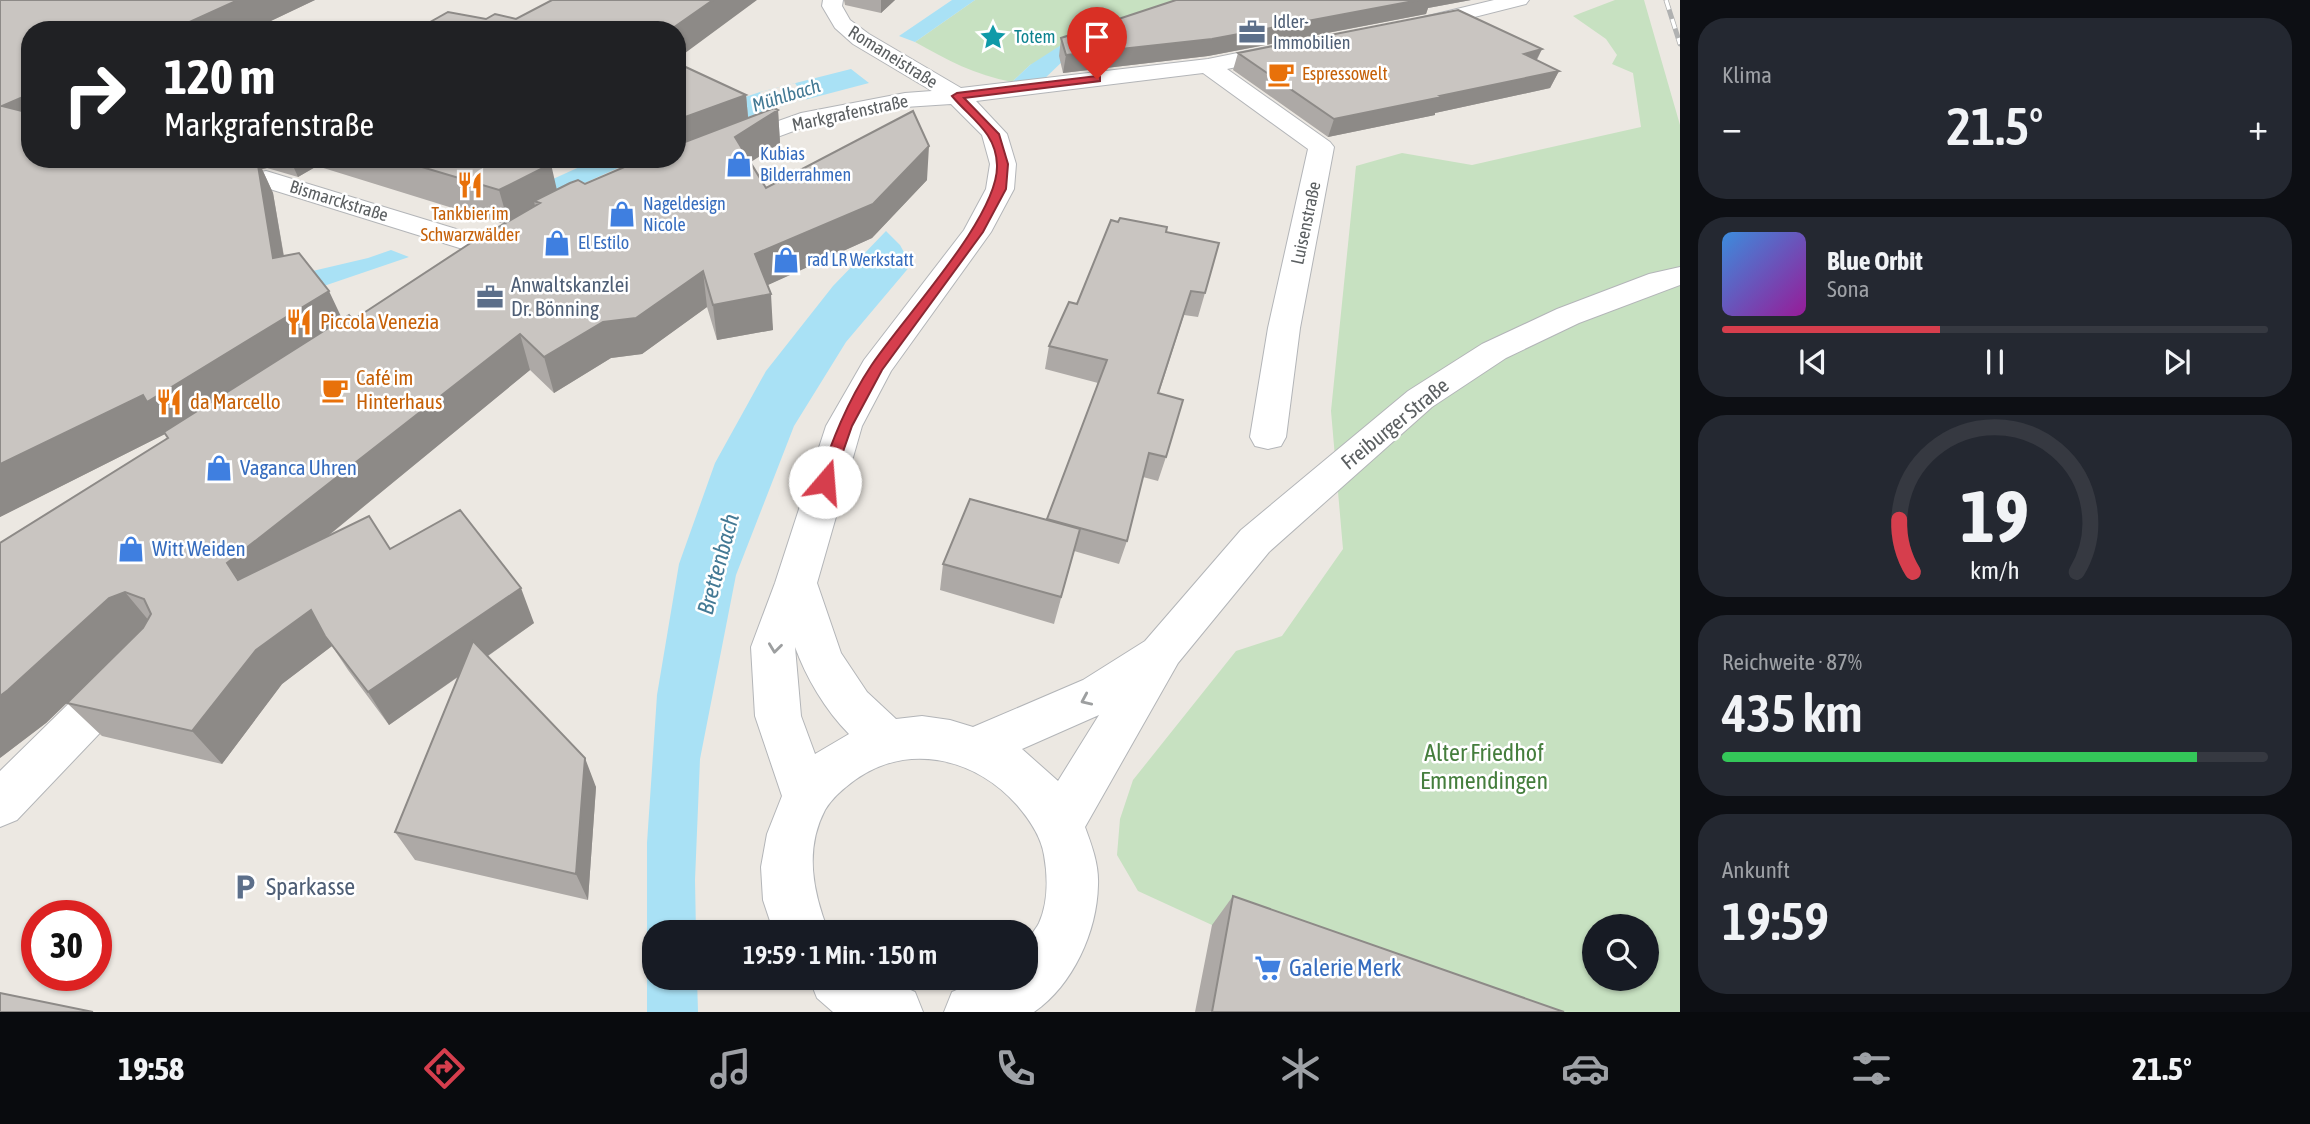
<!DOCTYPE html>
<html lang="de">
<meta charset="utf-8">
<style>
body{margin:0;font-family:"Asap Condensed",sans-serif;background:#242831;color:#f1f3f6;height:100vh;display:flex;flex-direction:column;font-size:26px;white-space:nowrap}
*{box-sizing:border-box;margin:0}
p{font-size:23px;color:#9ea1a6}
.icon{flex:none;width:38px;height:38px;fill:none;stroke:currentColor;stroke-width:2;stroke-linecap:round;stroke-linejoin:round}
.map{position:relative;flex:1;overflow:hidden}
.sheet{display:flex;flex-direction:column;gap:18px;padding:18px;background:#0d0f14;width:630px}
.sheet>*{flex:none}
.hud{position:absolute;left:21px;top:21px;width:665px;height:147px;border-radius:28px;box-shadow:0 2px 5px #0004;background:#202124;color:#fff;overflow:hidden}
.fabs{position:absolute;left:1582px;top:914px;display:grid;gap:14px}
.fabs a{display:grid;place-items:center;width:77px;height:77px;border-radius:50%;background:#171b24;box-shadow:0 2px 5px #0004;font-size:35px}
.speed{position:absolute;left:21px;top:900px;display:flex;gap:14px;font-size:35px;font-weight:700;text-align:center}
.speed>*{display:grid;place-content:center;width:91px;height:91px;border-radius:50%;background:#171b24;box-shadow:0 2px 5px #0004;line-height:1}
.speed .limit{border:10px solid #d22;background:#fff;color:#111}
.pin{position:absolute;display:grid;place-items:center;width:60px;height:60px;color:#fff;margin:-72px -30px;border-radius:50% 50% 50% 0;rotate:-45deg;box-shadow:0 0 7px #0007}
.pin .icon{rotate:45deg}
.me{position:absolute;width:77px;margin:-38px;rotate:18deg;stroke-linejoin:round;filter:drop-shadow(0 0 5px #0008)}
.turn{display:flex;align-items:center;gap:24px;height:147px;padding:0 28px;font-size:32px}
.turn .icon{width:91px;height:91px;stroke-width:2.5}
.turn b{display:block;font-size:49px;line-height:60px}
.big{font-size:52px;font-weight:600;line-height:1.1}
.sheet .widget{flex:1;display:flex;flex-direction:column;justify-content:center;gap:10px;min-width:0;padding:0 24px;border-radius:28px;background:#242831}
.sheet .dial{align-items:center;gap:0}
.dial svg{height:182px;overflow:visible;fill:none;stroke:#363941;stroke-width:7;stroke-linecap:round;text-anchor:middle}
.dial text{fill:#f1f3f6;stroke:none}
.song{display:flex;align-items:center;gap:21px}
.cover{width:84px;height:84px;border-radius:10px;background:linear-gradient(135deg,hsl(210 70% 55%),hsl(300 70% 35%))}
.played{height:7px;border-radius:4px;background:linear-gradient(90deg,#d63e4d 40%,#363941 40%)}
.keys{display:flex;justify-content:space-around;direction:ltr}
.heat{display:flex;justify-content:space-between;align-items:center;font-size:38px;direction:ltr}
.charge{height:10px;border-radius:5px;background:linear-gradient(90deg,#34c759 87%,#363941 0)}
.trip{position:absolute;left:642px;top:920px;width:396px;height:70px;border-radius:28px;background:#171b24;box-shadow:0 2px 5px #0004;font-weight:600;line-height:70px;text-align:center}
.tab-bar{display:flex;height:112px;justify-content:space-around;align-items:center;background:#090b0e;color:#9ea1a6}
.tab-bar .icon{width:49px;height:49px}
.tab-bar .selected{color:#d63e4d}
.tab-bar b{font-size:32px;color:#f1f3f6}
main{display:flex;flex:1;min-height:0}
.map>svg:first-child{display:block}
.green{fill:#c7e1c1;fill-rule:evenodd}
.water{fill:#a9e1f5}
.pier{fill:#ece8e2}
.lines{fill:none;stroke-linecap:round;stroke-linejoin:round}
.minor-casing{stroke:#b3b5b8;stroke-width:2}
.minor{fill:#fff;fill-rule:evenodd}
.rail-casing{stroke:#b0b1b1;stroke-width:5}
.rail{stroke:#fff;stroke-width:3.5;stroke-dasharray:10;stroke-linecap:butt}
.wall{fill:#ada9a6;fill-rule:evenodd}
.shaded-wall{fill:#8d8a87}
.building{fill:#c9c5c1;stroke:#8d8a87;stroke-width:2}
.oneway{stroke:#9d9fa0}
.route{fill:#d63e4d;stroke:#8b2832;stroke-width:2}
.labels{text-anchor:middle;stroke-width:5;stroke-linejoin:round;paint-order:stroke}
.far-service-label{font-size:18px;fill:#4e5e75;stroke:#fff;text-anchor:start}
.far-culture-label{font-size:18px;fill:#0d838f;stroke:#fff;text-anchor:start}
.far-street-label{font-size:18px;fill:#5b5f61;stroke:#fff}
.far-food-label{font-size:18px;fill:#c56008;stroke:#fff;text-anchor:start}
.far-shop-label{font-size:18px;fill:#366cbe;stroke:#fff;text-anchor:start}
.far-water-label{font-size:19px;font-style:italic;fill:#437994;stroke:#fff}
.service-label{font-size:21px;fill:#4e5e75;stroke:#fff;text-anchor:start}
.food-label{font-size:21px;fill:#c56008;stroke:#fff;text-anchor:start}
.street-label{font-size:21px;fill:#5b5f61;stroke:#fff}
.shop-label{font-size:21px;fill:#366cbe;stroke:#fff;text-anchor:start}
.water-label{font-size:23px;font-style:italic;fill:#437994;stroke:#fff}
.near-park-label{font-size:24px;fill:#457e3d;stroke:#fff}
.near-service-label{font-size:24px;fill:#4e5e75;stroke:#fff;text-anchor:start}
.near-shop-label{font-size:24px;fill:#366cbe;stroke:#fff;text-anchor:start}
</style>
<main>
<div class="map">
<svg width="1680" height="1012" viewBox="0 0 1680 1012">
<rect width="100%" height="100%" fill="#ece8e2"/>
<!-- green -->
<path class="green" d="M975,0H1194L1030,65L1012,82C975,75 947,60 915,42Z
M1615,0H1644L1680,125V1012H1454L1212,925L1138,891L1117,855L1120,819L1133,780L1236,651L1282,636L1343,549L1331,411L1356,166L1402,153L1472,165L1641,127L1633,73L1612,64L1617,55L1606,39L1573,16ZM1594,926H1647V978H1594Z"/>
<!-- water -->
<path class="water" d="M952,0H975L915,42L899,36Z
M1072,38L1066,58L1040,83L1012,82L1030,65Z
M851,69L869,83L770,109L677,143L701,112L760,92Z
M597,159H638L500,221L478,213Z
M886,231L900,245L911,265L846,342L794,426L736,575L700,759L695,880L696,933H654V978H697L698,1012H647V843L657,695L679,564L715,463L766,371L833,286Z
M391,250L409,257L315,289L287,277L368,258Z"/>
<!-- pier -->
<path class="pier" d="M795,83L806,100L770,109L760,92Z"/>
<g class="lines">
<!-- minor casing -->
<g class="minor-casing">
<path id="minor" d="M823,0H843L842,6L850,20L869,34L961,88L1208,59L1287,43L1295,45L1298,50L1295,55L1227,69L1330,142L1334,147L1300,328L1286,437L1281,446L1268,449L1255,446L1250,437L1268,328L1308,149L1203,73L976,101L1007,134L1016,164L1014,189L991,232L891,371L862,426L817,583L841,653L867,692L896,719L922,716L950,720L973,727L1083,680L1145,641L1241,530L1408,391L1482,344L1557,309L1649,274L1680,267V285L1579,323L1506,358L1432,407L1269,552L1178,663L1085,827C1092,846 1099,865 1098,885C1097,932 1073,985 1034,1012H944L952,992C983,979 992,978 1026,978C1026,968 1024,956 1026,946C1027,938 1035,931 1039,923C1048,903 1048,877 1044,855C1041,836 1029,819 1017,805C975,758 908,742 855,780C844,788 832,798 825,810C804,850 813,893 829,933H774L763,900L761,867L767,834L782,796L755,716L751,647L775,583L826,426L864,360L964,230L986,189L990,164L982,135L951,104L905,107L807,126L740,151L731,154L722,151L718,146L722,141L801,113L905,93L932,91L853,44L835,28L822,6ZM795,647C806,677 825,710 849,734L815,754L801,716ZM1099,715L1058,781L1022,749Z
M1494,0H1529L1526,4L1415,32L1407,31L1404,26L1407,21Z
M266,171L502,243L507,249L502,255L492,258L482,255L257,185L253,179L257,173Z
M121,662L137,668L143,681L137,694L17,820L0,827V771L105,668Z
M809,978H885L915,992L923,1012H833L817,998Z"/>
</g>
<!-- minor -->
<use href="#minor" class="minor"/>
<!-- rail casing -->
<g class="rail-casing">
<path id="rail" d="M1666,0L1680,44"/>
</g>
<!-- rail -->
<use href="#rail" class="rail"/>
</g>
<!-- wall -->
<path class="wall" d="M0,0H315L252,30H30V159H542L557,190L585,184L677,159L746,95L748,118L778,110L780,143L750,162L766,188L927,180L872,238L767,285L773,330L717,340L707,307L642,354L611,358L554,393L530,370L328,536L390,549L534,623L488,656L596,787L588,900L415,860L395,832L458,677L389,725L348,670L332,646L282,684L222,764L102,736L67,703L46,723L0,758L168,438L165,434L0,517ZM317,166L504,224L353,320L342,319L284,256L273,193L262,169L267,168L298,177Z
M844,0H895L881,13L845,5Z
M1176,0H1471L1428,8L1426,14L1208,56L1063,73L1059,56L1061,38Z
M1542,49L1537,60L1559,71L1550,88L1435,113V115L1328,137L1233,70L1238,53Z
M1166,232L1205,293L1198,317L1184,315L1159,393L1166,457L1158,481L1143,477L1127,541L1119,564L1074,551L1054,624L940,590L943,564L1047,520L1098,383L1045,369L1049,346Z
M1233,896L1564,1012H1195L1212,925Z"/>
<!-- shaded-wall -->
<path class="shaded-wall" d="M238,0H315L252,30H172Z
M713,0H757L677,59V30H670Z
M881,0H895L881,13Z
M1419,0H1471L1428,8L1426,14L1208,56L1063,73L1066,55Z
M1542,49L1533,66L1524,54Z
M1559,71L1550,88L1435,113V115L1328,137L1334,119Z
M30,94V136L2,106Z
M746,95L749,128L677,155V120Z
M778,110L780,143L737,171L735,137Z
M929,146L927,180L872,238L757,290L755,254Z
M242,159H262L267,168L262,169L273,193L290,294L273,258Z
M290,159H314L317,166L298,177Z
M551,164L559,199L540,203L534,201L536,211L509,225L499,190Z
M703,271L707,307L642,354L611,358L554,393L544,357L603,322Z
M329,291L346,327L167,433L0,517V464Z
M771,294L773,330L717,340L713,305Z
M520,334L530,370L252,598L227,563Z
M521,588L534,623L389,725L368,692Z
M125,592L155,628L139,633L46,723L0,758V696L109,598Z
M311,610L332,646L282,684L222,764L192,731L256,650Z
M585,758L596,787L588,900L576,874Z"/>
<!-- building -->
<path class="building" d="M0,0H238L172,30H30V94L2,106L30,113V159H257L273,258L299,253L329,291L147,402L143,395L0,464Z
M552,0H713L670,30H416L448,12L486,19L495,14L516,19Z
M1176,0H1419L1212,39L1066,55L1061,38Z
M1458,10L1542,49L1524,54L1559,71L1440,96L1442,97L1334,119L1238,53Z
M677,63L746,95L677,120Z
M774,108L778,110L735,137L766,188L913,111L929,146L873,204L755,254L771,294L713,305L703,271L636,318L603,322L544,357L520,334L227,563L238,580L369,516L390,549L460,510L521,588L368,692L325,636L311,610L256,650L192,731L67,703L143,628L151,614L144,599L125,592L109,598L8,690L0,696V543L168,438L164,432L349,315L353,320L469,244L540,203L534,201L570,183L578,180L585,184L643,159H677V145Z
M395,159H542L551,164L499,190Z
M1120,218L1167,227L1166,232L1219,243L1205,293L1191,291L1158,393L1183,400L1166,457L1149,453L1127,541L1047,519L1107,360L1049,346L1069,302L1077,304L1111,220L1118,222Z
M970,499L1080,529L1061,597L943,564Z
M473,641L585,758L576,874L395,832Z
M1233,896L1564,1012H1212Z
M0,993L93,1012H0Z"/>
<!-- one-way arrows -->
<defs><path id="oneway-chevron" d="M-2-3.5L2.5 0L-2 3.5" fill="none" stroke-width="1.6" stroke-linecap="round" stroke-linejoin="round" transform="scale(1.75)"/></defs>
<g class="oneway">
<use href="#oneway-chevron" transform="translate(775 648) rotate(97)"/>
<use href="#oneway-chevron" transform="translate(1086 700) rotate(156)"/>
</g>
<!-- route -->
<path class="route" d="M1097,76L1100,77V81L964,98L999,134L1008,164L1006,189L983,232L882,370L852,426L831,486H820L818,482C832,441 847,402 871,366C901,320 999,217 997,165C996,132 971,119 952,96L957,93Z"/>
<!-- icons -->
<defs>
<g id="office-bare" transform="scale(2.1)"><path d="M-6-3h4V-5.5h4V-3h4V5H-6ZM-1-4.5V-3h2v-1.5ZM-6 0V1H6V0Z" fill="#5c6f8a" stroke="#fff" stroke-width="2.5" paint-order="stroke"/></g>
<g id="sight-bare" transform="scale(2.1)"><path d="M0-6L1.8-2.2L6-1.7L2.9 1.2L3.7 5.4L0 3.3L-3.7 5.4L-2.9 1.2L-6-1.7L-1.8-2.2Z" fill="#0f9aa8" stroke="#fff" stroke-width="2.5" paint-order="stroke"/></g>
<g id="cafe-bare" transform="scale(2.1)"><path d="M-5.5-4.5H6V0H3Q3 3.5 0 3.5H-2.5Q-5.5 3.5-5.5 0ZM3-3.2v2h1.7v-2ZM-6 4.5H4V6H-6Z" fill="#e8710a" stroke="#fff" stroke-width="2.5" paint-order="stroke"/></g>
<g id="shop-bare" transform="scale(2.1)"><path d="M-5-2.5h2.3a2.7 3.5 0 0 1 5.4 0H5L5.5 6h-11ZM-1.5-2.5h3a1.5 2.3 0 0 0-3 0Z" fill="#3f7fe0" stroke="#fff" stroke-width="2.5" paint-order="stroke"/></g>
<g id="restaurant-bare" transform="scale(2.1)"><path d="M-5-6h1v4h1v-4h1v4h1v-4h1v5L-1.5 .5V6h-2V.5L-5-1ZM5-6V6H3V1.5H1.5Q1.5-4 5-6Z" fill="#e8710a" stroke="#fff" stroke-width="2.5" paint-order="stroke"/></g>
<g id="parking-bare" transform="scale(2.1)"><path d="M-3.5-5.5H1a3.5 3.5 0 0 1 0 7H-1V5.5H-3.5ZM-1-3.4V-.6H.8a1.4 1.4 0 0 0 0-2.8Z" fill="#5c6f8a" stroke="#fff" stroke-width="2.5" paint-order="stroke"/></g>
<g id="supermarket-bare" transform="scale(2.1)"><path d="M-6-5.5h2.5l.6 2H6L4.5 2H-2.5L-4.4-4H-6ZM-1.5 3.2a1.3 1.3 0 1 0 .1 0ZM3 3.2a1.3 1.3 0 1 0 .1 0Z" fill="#3f7fe0" stroke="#fff" stroke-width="2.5" paint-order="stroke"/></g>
</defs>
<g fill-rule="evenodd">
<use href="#office-bare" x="1252" y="32"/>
<use href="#sight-bare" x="993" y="37"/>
<use href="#cafe-bare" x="1281" y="74"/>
<use href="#shop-bare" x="739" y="164"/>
<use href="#restaurant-bare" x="470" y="185"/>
<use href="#shop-bare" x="622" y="214"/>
<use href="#shop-bare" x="557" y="243"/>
<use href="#shop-bare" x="786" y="260"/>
<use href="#office-bare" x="490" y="297"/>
<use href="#restaurant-bare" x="299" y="322"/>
<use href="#cafe-bare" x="335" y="390"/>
<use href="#restaurant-bare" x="169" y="402"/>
<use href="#shop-bare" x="219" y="468"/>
<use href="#shop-bare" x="131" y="549"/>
<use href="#parking-bare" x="245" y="887"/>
<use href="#supermarket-bare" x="1268" y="968"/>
</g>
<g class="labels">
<!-- far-service labels -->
<g class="far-service-label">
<text x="1273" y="28">Idler-<tspan x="1273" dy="21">Immobilien</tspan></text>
</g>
<!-- far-culture labels -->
<g class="far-culture-label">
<text x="1014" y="43">Totem</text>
</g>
<!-- far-street labels -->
<g class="far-street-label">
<text transform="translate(893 57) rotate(32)" y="6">Romaneistraße</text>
<text transform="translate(850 113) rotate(-12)" y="6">Markgrafenstraße</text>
<text transform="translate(339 201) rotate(17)" y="6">Bismarckstraße</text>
<text transform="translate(1306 223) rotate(-78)" y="6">Luisenstraße</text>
</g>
<!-- far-food labels -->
<g class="far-food-label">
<text x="1302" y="80">Espressowelt</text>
<text x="470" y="220" text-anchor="middle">Tankbier im<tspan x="470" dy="21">Schwarzwälder</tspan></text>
</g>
<!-- far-shop labels -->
<g class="far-shop-label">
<text x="760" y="160">Kubias<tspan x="760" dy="21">Bilderrahmen</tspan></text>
<text x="643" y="210">Nageldesign<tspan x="643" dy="21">Nicole</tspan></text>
<text x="578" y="249">El Estilo</text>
<text x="807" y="266">rad LR Werkstatt</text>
</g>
<!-- far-water labels -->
<g class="far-water-label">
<text transform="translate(786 95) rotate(-17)" y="7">Mühlbach</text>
</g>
<!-- service labels -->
<g class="service-label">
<text x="511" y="292">Anwaltskanzlei<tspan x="511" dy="24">Dr. Bönning</tspan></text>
</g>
<!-- food labels -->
<g class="food-label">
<text x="320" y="329">Piccola Venezia</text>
<text x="356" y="385">Café im<tspan x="356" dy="24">Hinterhaus</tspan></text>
<text x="190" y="409">da Marcello</text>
</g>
<!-- street labels -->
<g class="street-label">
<text transform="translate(1395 424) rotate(-39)" y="7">Freiburger Straße</text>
</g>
<!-- shop labels -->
<g class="shop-label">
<text x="240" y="475">Vaganca Uhren</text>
<text x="152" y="556">Witt Weiden</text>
</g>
<!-- water labels -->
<g class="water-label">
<text transform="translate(718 564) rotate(-75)" y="8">Brettenbach</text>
</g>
<!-- near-park labels -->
<g class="near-park-label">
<text x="1484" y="761">Alter Friedhof<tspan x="1484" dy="28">Emmendingen</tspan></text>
</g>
<!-- near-service labels -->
<g class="near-service-label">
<text x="266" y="895">Sparkasse</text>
</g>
<!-- near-shop labels -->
<g class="near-shop-label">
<text x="1289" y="976">Galerie Merk</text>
</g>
</g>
</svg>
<div class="fabs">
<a><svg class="icon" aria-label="search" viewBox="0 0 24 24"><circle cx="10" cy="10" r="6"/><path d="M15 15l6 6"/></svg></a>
</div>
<div class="speed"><div class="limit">30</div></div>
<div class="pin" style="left:1097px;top:79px;background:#d93025"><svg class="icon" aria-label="arrive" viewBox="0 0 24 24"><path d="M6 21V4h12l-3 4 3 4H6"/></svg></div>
<svg class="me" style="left:825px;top:482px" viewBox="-20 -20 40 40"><circle r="19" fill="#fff"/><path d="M0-13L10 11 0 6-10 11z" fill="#d63e4d"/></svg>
<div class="trip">19:59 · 1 Min. · 150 m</div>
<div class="hud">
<div class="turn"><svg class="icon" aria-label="right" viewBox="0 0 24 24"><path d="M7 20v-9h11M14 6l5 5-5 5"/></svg><div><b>120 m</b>Markgrafenstraße</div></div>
</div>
</div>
<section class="sheet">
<div class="widget"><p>Klima</p>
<div class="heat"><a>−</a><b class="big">21.5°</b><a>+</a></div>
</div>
<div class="widget">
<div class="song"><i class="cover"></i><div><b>Blue Orbit</b><p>Sona</p></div></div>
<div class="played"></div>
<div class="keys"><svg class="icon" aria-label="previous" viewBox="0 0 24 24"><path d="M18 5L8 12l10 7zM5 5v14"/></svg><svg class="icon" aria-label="pause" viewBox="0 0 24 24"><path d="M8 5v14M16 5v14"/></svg><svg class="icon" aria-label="next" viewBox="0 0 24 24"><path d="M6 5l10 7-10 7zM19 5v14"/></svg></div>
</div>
<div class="widget dial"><svg viewBox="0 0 100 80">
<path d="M14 69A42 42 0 1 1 86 69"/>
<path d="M14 69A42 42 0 0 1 8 46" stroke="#d63e4d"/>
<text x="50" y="56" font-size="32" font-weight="700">19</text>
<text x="50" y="72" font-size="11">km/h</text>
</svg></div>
<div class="widget"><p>Reichweite · 87%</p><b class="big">435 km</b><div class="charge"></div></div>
<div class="widget"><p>Ankunft</p><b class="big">19:59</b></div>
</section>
</main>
<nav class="tab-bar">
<b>19:58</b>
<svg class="icon selected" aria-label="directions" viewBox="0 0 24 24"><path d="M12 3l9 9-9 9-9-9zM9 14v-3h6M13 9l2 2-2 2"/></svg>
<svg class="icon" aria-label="music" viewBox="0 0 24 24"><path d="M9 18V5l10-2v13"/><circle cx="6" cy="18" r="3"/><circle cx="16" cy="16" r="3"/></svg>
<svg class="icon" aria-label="phone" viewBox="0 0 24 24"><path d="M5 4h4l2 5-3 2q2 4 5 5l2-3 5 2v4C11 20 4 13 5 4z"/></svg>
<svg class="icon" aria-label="climate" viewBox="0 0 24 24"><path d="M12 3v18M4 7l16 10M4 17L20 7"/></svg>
<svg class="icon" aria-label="car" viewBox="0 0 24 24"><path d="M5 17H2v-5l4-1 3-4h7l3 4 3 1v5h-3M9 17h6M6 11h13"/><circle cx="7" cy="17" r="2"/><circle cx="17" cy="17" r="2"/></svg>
<svg class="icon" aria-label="filters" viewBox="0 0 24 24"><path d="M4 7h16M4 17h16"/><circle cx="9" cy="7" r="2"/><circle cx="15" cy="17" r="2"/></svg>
<b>21.5°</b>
</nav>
